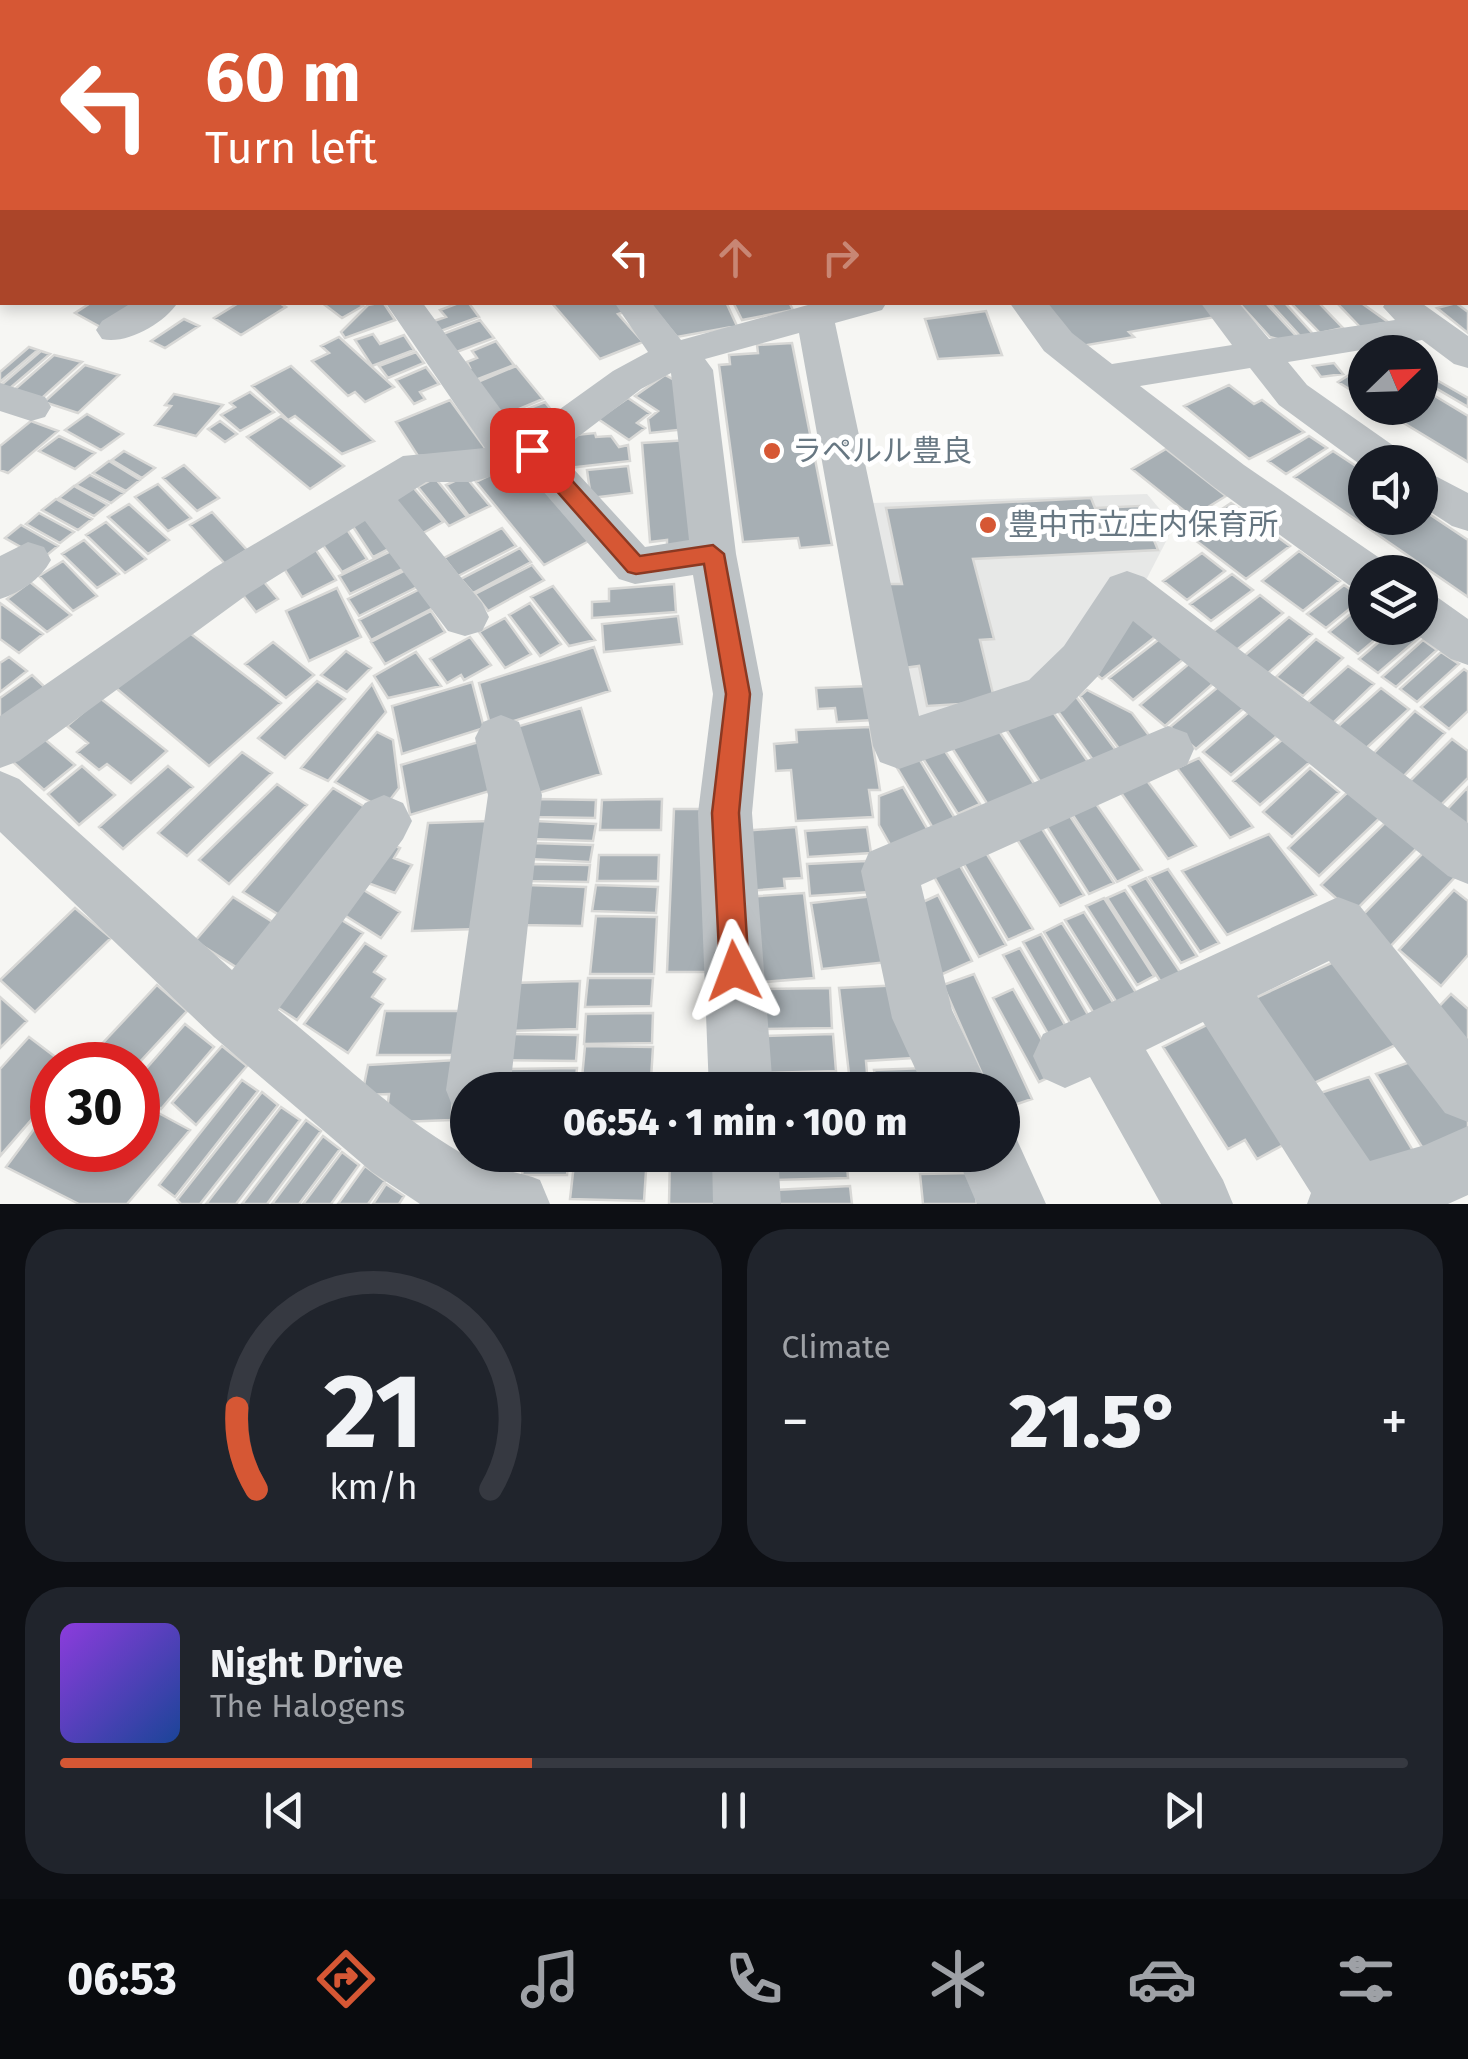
<!DOCTYPE html>
<meta charset="utf-8">
<style>
body{margin:0;font-family:"Fira Sans","Noto Sans JP",sans-serif;background:#20242c;color:#f1f3f6;height:100vh;display:flex;flex-direction:column;font-size:38px;white-space:nowrap}
*{box-sizing:border-box;margin:0}
p{font-size:32px;color:#9ea1a6}
.icon{flex:none;width:55px;height:55px;fill:none;stroke:currentColor;stroke-width:2;stroke-linecap:round;stroke-linejoin:round}
.map{position:relative;height:1204px;overflow:hidden}
.details{display:flex;flex-direction:column;gap:25px;padding:25px;background:#0d0f14;flex:1}
.details>*{flex:none}
.hud{position:absolute;left:0px;top:0px;width:1470px;height:305px;box-shadow:0 5px 15px #0003;background:#d65734;color:#fff;overflow:hidden}
.needle{width:65px;rotate:67deg}
.tools{position:absolute;left:1348px;top:335px;display:grid;gap:20px}
.tools a{display:grid;place-items:center;width:90px;height:90px;border-radius:50%;background:#171b24;box-shadow:0 5px 15px #0003;font-size:50px}
.speed{position:absolute;left:30px;top:1042px;display:flex;gap:20px;font-size:50px;font-weight:700;text-align:center}
.speed>*{display:grid;place-content:center;width:130px;height:130px;border-radius:50%;background:#171b24;box-shadow:0 5px 15px #0003;line-height:1}
.speed .limit{border:15px solid #d22;background:#fff;color:#111}
.pin{position:absolute;display:grid;place-items:center;width:85px;height:85px;color:#fff;margin:-42px;border-radius:20px;box-shadow:0 5px 15px #0006}
.me{position:absolute;width:110px;margin:-55px;rotate:357deg;stroke-linejoin:round;filter:drop-shadow(0 0 8px #0008)}
.turn{display:flex;align-items:center;gap:35px;height:210px;padding:0 40px;font-size:45px}
.turn .icon{width:130px;height:130px;stroke-width:2.5}
.turn b{display:block;font-size:70px;line-height:85px}
.lanes{display:flex;align-items:center;height:95px;padding:0 40px;background:#0003;justify-content:center;gap:50px;direction:ltr}
.lanes .off{opacity:.35}
.big{font-size:75px;font-weight:800;line-height:1.1}
.details .card{flex:1;display:flex;flex-direction:column;justify-content:center;gap:15px;min-width:0;padding:0 35px;border-radius:40px;background:#20242c}
.details .dial{align-items:center;gap:0}
.dial svg{height:260px;overflow:visible;fill:none;stroke:#363941;stroke-width:7;stroke-linecap:round;text-anchor:middle}
.dial text{fill:#f1f3f6;stroke:none}
.song{display:flex;align-items:center;gap:30px}
.cover{width:120px;height:120px;border-radius:15px;background:linear-gradient(135deg,hsl(270 70% 55%),hsl(220 70% 35%))}
.played{height:10px;border-radius:5px;background:linear-gradient(90deg,#d65734 35%,#363941 35%)}
.keys{display:flex;justify-content:space-around;direction:ltr}
.heat{display:flex;justify-content:space-between;align-items:center;font-size:55px;direction:ltr}
.details .tiles{flex:1;display:grid;gap:25px;grid-template-columns:1fr 1fr}
.card:last-child{grid-column:span 2}
.trip{position:absolute;left:450px;top:1072px;width:570px;height:100px;border-radius:50px;background:#171b24;box-shadow:0 5px 15px #0003;font-weight:800;line-height:100px;text-align:center}
.tab-bar{display:flex;height:160px;justify-content:space-around;align-items:center;background:#090b0e;color:#9ea1a6}
.tab-bar .icon{width:70px;height:70px}
.tab-bar .selected{color:#d65734}
.tab-bar b{font-size:45px;color:#f1f3f6}
.map>svg:first-child{display:block}
.built{fill:#e7e8e7}
.building{fill:#a7afb4;stroke:#d8d8d6;stroke-width:2.5}
.lines{fill:none;stroke-linecap:round;stroke-linejoin:round}
.path{stroke:#b8bbbd;stroke-width:4;stroke-dasharray:4 4;stroke-linecap:butt}
.minor{fill:#bdc2c5;fill-rule:evenodd}
.route{fill:#d65734;stroke:#8b3922;stroke-width:2.5}
.poi-dot{fill:#d65734;stroke:#fff;stroke-width:4}
.labels{text-anchor:middle;stroke-width:10;stroke-linejoin:round;paint-order:stroke}
.poi-label{font-size:30px;fill:#677782;stroke:#fff;text-anchor:start}
</style>
<div class="map">
<svg width="1468" height="1204" viewBox="0 0 1468 1204">
<rect width="100%" height="100%" fill="#f6f6f3"/>
<!-- built -->
<path class="built" d="M1147,494L1174,526L1144,584L1063,672L910,725L872,503Z"/>
<!-- building -->
<path class="building" d="M92,302H132L140,307L104,329L75,313Z
M240,302H278L286,307L241,335L214,318Z
M321,302H357L363,306L342,318Z
M383,302L395,320L345,338L341,332L368,305Z
M461,302H468L479,317L438,332L431,322L446,317L440,310Z
M551,302H620L627,311L618,314L643,342L600,359Z
M648,302H726L737,326L677,337Z
M733,302H789L793,310L742,320Z
M1045,302H1210L1221,316L1129,332L1134,337L1076,347Z
M1238,302H1265L1298,338L1284,341L1270,337Z
M1269,302H1284L1314,335L1301,337Z
M1290,302H1318L1343,328L1320,333Z
M1336,302H1360L1388,322L1361,328Z
M1456,303L1468,312V333L1437,308Z
M986,311L1002,355L938,359L925,319Z
M184,319L199,326L165,348L151,341Z
M480,320L494,338L454,353L440,335Z
M373,334L380,344L404,335L414,350L372,366L355,340Z
M339,337L394,387L365,402L355,392L348,396L312,361L329,353L321,346Z
M496,341L514,365L473,381L465,370L470,368L467,362L477,358L472,351Z
M792,343L832,545L800,548L798,538L743,542L719,365L730,364L729,355L758,353L757,345Z
M29,347L38,350L0,382V372Z
M41,351L50,354L9,389L0,386Z
M416,352L424,363L388,378L379,366Z
M54,355L82,362L42,398L14,390Z
M1334,363L1343,374L1321,377L1313,366Z
M85,365L119,375L78,413L44,402Z
M1365,365V399L1338,382Z
M291,366L374,441L342,454L295,416L288,420L252,386Z
M516,366L543,399L500,417L475,383Z
M426,367L439,384L420,392L425,399L414,404L396,380Z
M1426,374L1468,398V407L1420,379Z
M665,375L678,382L687,429L650,433L648,419L658,411L635,396Z
M1229,385L1254,404L1262,400L1304,432L1249,459L1184,406Z
M1420,387L1468,416V462L1379,408H1420Z
M250,392L274,412L240,431L221,415L235,407L230,403Z
M174,394L223,405L196,436L155,425L171,406L165,405Z
M628,398L650,413L637,423L645,428L629,440L598,419Z
M450,400L488,452L418,456L396,422Z
M545,402L559,420L515,438L502,419Z
M87,414L123,434L101,450L65,430Z
M281,416L344,466L310,489L247,437Z
M31,421L58,431L8,473L0,470V446Z
M220,421L237,434L225,442L208,429Z
M595,433L596,437L611,436L619,447L628,445L630,461L568,468L566,436Z
M59,436L95,453L75,469L39,451Z
M1309,436L1327,448L1286,474L1268,461Z
M688,440L700,547L667,550V540L650,542L642,443Z
M1166,449L1226,496L1192,517L1132,469Z
M124,451L155,468L142,478L112,460Z
M1333,451L1365,472V518H1420V508L1468,540V597L1294,477Z
M109,461L140,480L126,491L93,473Z
M519,461L589,541L544,565L476,482Z
M184,465L219,498L197,511L163,478Z
M628,466L632,493L591,498L587,470Z
M90,475L124,493L111,503L76,485Z
M465,476L490,506L469,516L446,485Z
M435,478L467,517L449,526L418,487Z
M158,484L191,518L168,531L135,497Z
M74,486L108,505L94,516L59,498Z
M412,486L443,522L423,533L392,497Z
M1091,498L1095,508L1140,506L1158,550L973,559L994,639L980,640L995,702L927,706L919,666L904,668L888,584H902L886,508Z
M56,499L92,519L78,530L42,510Z
M1231,503L1290,546L1246,579L1186,533Z
M129,504L169,540L148,554L108,517Z
M370,509L396,545L373,557L348,519Z
M212,512L247,550L225,564L190,525Z
M39,513L74,532L60,543L26,524Z
M106,522L146,559L125,573L86,535Z
M21,525L58,546L42,559L5,538Z
M346,528L367,559L342,572L320,541Z
M502,528L516,546L458,576L444,558Z
M84,540L119,574L97,588L62,554Z
M520,548L531,562L473,593L461,579Z
M395,549L407,567L350,594L339,576Z
M316,550L336,580L302,597L283,567Z
M1299,551L1340,581L1303,611L1262,581Z
M1202,553L1225,571L1187,600L1163,581Z
M63,561L97,596L73,611L39,576Z
M532,565L544,580L488,611L475,594Z
M408,569L419,586L359,616L348,599Z
M1232,574L1253,590L1211,621L1190,604Z
M30,582L71,615L47,632L7,599Z
M264,582L278,599L256,612L242,594Z
M674,584L676,612L592,618V602L609,601V589Z
M1344,585L1363,598L1326,628L1307,614Z
M553,586L595,640L569,646L531,597Z
M337,588L361,637L309,661L286,611Z
M420,589L433,608L371,640L359,620Z
M1260,595L1283,613L1234,652L1211,633Z
M1365,602V628H1389L1358,654L1329,632Z
M0,603L43,634L19,653L0,639Z
M530,603L561,644L540,656L509,615Z
M431,611L445,632L385,664L371,642Z
M1134,612L1160,633L1102,679L1090,669Z
M678,616L682,644L604,652L602,624Z
M1289,617L1312,634L1267,674L1244,656Z
M505,618L531,654L505,668L479,632Z
M182,627L281,703L209,766L110,683Z
M1395,628H1407L1420,637L1378,673L1359,659Z
M470,637L491,665L464,680L461,675L447,683L430,659Z
M1162,637L1186,657L1133,700L1109,678Z
M1316,639L1343,658L1303,696L1276,677Z
M1423,640L1437,650L1396,687L1382,677Z
M273,642L314,675L286,698L245,664Z
M594,647L610,691L491,728L479,683Z
M346,651L371,668L347,692L321,675Z
M416,652L441,686L388,698L374,676Z
M1441,652L1459,664L1417,702L1400,689Z
M9,657L27,671L0,692V663Z
M1191,662L1216,681L1165,726L1140,705Z
M1348,666L1374,684L1332,724L1306,704Z
M1464,669L1468,672V711L1449,729L1421,707Z
M32,675L51,693L0,730V698Z
M317,681L345,699L285,758L258,738Z
M472,682L484,728L402,754L392,706Z
M372,684L386,712L328,781L301,768Z
M870,686L874,720L837,722L835,708L818,709L816,688Z
M1218,687L1244,708L1196,749L1170,727Z
M1381,688L1409,709L1362,752L1334,730Z
M1087,690L1132,713L1154,742L1123,754L1080,696Z
M1074,694L1121,757L1098,767L1052,703Z
M100,698L167,751L131,783L107,764L99,770L77,752L88,743L67,726Z
M1046,702L1091,766L1043,786L1000,720Z
M581,708L601,774L532,795L516,727Z
M1415,711L1445,733L1399,781L1369,758Z
M1249,712L1278,735L1231,775L1203,752Z
M995,725L1035,785L988,805L949,743Z
M870,727L880,790H869L873,817L796,821L791,770L776,771L774,744L797,742L796,730Z
M377,732L393,740L399,788L383,809L335,782Z
M42,737L75,765L44,790L12,761Z
M1283,739L1310,762L1260,805L1233,781Z
M1452,739L1468,751V778L1436,810L1405,786Z
M482,741L493,790L410,815L401,765Z
M943,748L980,804L958,814L922,757Z
M242,752L272,773L187,856L158,833Z
M915,752L959,825L937,835L893,761Z
M1199,758L1253,827L1230,838L1177,768Z
M82,766L115,795L79,825L48,794Z
M168,766L193,787L123,849L99,827Z
M1310,768L1339,792L1292,837L1263,812Z
M1145,778L1196,846L1168,859L1119,790Z
M277,784L307,805L229,884L199,860Z
M903,787L932,837L892,848L879,825V796Z
M1468,787V836L1441,816Z
M333,788L378,815L290,922L243,892Z
M1350,790L1382,816L1319,876L1288,848Z
M538,799L596,800L595,818L536,817Z
M662,799L661,830H600L602,800Z
M1094,801L1142,870L1117,882L1070,811Z
M674,809H712L718,972H667Z
M1068,813L1114,883L1089,894L1044,822Z
M1389,819L1420,845L1353,913L1321,885Z
M489,821L477,929L412,931L428,823Z
M535,821L596,824L593,841L532,839Z
M796,827L802,878L784,879L785,888L747,891L741,831Z
M867,827L871,853L808,857L805,831Z
M1041,827L1084,895L1060,906L1016,838Z
M1269,834L1316,895L1227,935L1182,871Z
M381,840L400,848L394,858L412,865L395,893L357,879Z
M532,843L593,845L590,862L530,859Z
M1427,849L1458,874L1386,951L1355,923Z
M985,851L1033,929L1008,940L962,861Z
M599,855H659L658,881H597Z
M866,861L870,892L810,896L807,864Z
M958,862L1006,945L979,957L932,873Z
M528,864L590,865L588,882L526,881Z
M1168,869L1219,943L1200,952L1149,877Z
M1146,878L1197,956L1181,963L1129,886Z
M352,883L400,912L381,938L333,908Z
M526,885L586,887L582,926L520,925Z
M596,885L658,887L656,913L592,911Z
M1125,890L1184,978L1164,987L1107,898Z
M1454,890L1468,901V955L1441,986L1399,950Z
M804,893L814,978L751,983L744,897Z
M938,895L972,961L938,976L914,906Z
M874,896L888,962L822,969L811,903Z
M233,897L284,929L247,974L195,941Z
M1104,898L1154,976L1137,985L1086,906Z
M75,908L111,938L35,1012L0,980Z
M1084,912L1137,994L1117,1003L1065,920Z
M330,913L363,933L297,1020L263,998Z
M596,916L657,917L654,974H590Z
M1062,923L1116,1007L1096,1017L1044,932Z
M1041,934L1091,1020L1073,1028L1023,942Z
M365,943L386,956L374,972L385,979L372,997L383,1004L348,1053L304,1024Z
M1020,948L1068,1030L1051,1039L1003,955Z
M1351,954L1413,1037L1310,1085L1253,999Z
M974,974L1032,1099L1002,1109V1090H989L943,985Z
M588,978H653L651,1006L585,1007Z
M580,981L577,1029L507,1031L511,983Z
M157,985L187,1011L137,1065H90L86,1061Z
M903,985L913,1058L866,1061L867,1073L849,1074L839,988Z
M830,988L832,1028L764,1029V989Z
M1013,989L1060,1072L1039,1082L993,998Z
M1451,994L1468,1009V1056L1429,1017Z
M0,997L27,1021L0,1048Z
M385,1011H464L458,1055H377Z
M653,1013L652,1043L584,1044L586,1014Z
M1213,1022L1285,1144L1257,1159L1245,1140L1228,1149L1163,1047Z
M185,1024L214,1047L161,1109L138,1089V1078Z
M501,1034L578,1035L576,1061L497,1060Z
M833,1034L836,1071L766,1073L764,1036Z
M29,1037L66,1065H52V1096L0,1156V1069Z
M222,1046L247,1066L196,1125L172,1103Z
M585,1046L653,1047L651,1079L582,1078Z
M1430,1055L1468,1111V1139L1427,1155L1376,1074Z
M457,1060L451,1120L400,1122L387,1110L389,1094L362,1095L368,1065Z
M577,1068L575,1090H501L503,1069Z
M926,1068L931,1090H877L874,1070Z
M834,1076L836,1090H766V1079Z
M1369,1077L1415,1154L1378,1168L1349,1157L1314,1095Z
M242,1080L258,1091L175,1197L159,1185Z
M581,1082L651,1084L650,1090H580Z
M262,1092L278,1105L200,1204H181L177,1200Z
M138,1102L190,1130L127,1204H79L6,1167L52,1105V1150H138Z
M281,1107L300,1120L236,1204H206Z
M306,1120L321,1131L267,1204H242Z
M323,1136L340,1149L299,1204H272Z
M342,1152L359,1165L331,1204H303Z
M492,1155H569L567,1175H522L524,1162L491,1161Z
M575,1155L647,1156L644,1201L570,1199Z
M670,1155H731V1204H669Z
M773,1155H846L848,1178L774,1180Z
M365,1166L385,1181L368,1204H338Z
M973,1173L977,1204H923L920,1174Z
M386,1184L404,1196L399,1204H373Z
M850,1186L852,1204H776L775,1190Z"/>
<g class="lines">
<!-- path -->
<path class="path" d="M131,0L146,2
M1388,0L1395,2
M552,2L566,0"/>
<!-- minor -->
<path class="minor" d="M636,0H663L664,2H637Z
M797,0H824L825,2H798Z
M1003,0H1030L1031,2H1004Z
M1136,0H1163L1164,2H1137Z
M2,264V286L0,287V265Z
M133,302H178C164,324 126,345 102,339L96,330L102,321Z
M385,302H422L521,437L613,371L648,352L614,302H651L681,340L815,303L887,302L882,310L835,323L919,716L1029,680L1064,646L1110,577L1127,571L1144,577L1468,823V884L1448,876L1133,621L1099,675L1064,711L899,769L880,762L873,746L799,333L705,359L713,370L736,554L763,694L752,813L773,1090H709L698,813L713,694L693,575L635,584L619,579L523,468L471,482H426L398,500L482,603L489,617L482,631L465,636L448,631L365,521L248,594L19,761L0,768V716L214,568L403,456L485,448ZM671,373L689,540L645,547L558,452L641,389Z
M1009,302H1047L1072,333L1112,364L1232,345L1200,302H1238L1269,339L1395,320L1383,307L1386,302H1420L1468,336V368L1454,364L1422,340L1288,362L1307,385L1401,451L1407,462H1365V468L1279,405L1250,368L1140,386L1244,465L1381,559L1388,572H1365V590L1349,585L1214,487L1044,351Z
M0,383L45,397L51,407L45,417L31,421L0,411Z
M1420,468L1468,493V531L1452,526L1420,505Z
M28,542L44,547L51,560C40,580 21,592 0,599V556Z
M1420,592L1437,597L1468,619V665L1451,659L1407,628H1420Z
M501,715L519,722L542,795L510,1090H468V1118L455,1113L446,1090L488,795L475,738L483,722Z
M1168,726L1187,733L1194,749L1187,765L921,885L952,1010L990,1090H925L892,1018L861,871L869,852Z
M0,771L19,779L232,970L365,803L384,795L403,803L412,821L403,839L278,1010C341,1060 402,1122 474,1160C493,1170 519,1171 540,1180L550,1204H420L372,1172L214,1037L0,832Z
M1338,897L1359,905L1468,1039V1122L1445,1113L1329,961L1257,996L1370,1161L1425,1145L1468,1126V1195L1448,1204H1307L1311,1193L1203,1022L1146,1050L1223,1180L1233,1204H1161L1090,1077L1065,1088L1043,1078L1033,1056L1043,1034Z
M1002,1127L1013,1131L1046,1204H977L956,1155H1002Z
M712,1155H778L781,1204H713Z"/>
</g>
<!-- route -->
<path class="route" d="M532,443L540,445L640,556L713,545L724,554L750,694L739,813L749,971L744,981L734,986L724,981L720,971L712,813L726,694L704,564L636,574L628,572L525,455V445Z"/>
<!-- markers -->
<g class="poi-dot">
<circle cx="772" cy="451" r="10"/>
<circle cx="988" cy="525" r="10"/>
</g>
<g class="labels">
<!-- poi labels -->
<g class="poi-label">
<text x="792" y="461">ラペルル豊良</text>
<text x="1008" y="535">豊中市立庄内保育所</text>
</g>
</g>
</svg>
<div class="tools">
<a><svg class="needle" viewBox="-14 -14 28 28"><path d="M0-13l5 13h-10z" fill="#e53935"/><path d="M0 13l5-13h-10z" fill="#9ea1a6"/></svg></a>
<a><svg class="icon" aria-label="sound" viewBox="0 0 24 24"><path d="M4 9h4l5-4v14l-5-4H4zM17 9q2 3 0 6"/></svg></a>
<a><svg class="icon" aria-label="layers" viewBox="0 0 24 24"><path d="M12 4l9 5-9 5-9-5zM3 14l9 5 9-5"/></svg></a>
</div>
<div class="speed"><div class="limit">30</div></div>
<div class="pin" style="left:532px;top:450px;background:#d93025"><svg class="icon" aria-label="arrive" viewBox="0 0 24 24"><path d="M6 21V4h12l-3 4 3 4H6"/></svg></div>
<svg class="me" style="left:734px;top:971px" viewBox="-20 -20 40 40"><path d="M0-17L14 15 0 8-14 15z" fill="#d65734" stroke="#fff" stroke-width="4"/></svg>
<div class="trip">06:54 · 1 min · 100 m</div>
<div class="hud">
<div class="turn"><svg class="icon" aria-label="left" viewBox="0 0 24 24"><path d="M17 20v-9H6M10 6l-5 5 5 5"/></svg><div><b>60 m</b>Turn left</div></div>
<div class="lanes"><svg class="icon" aria-label="left" viewBox="0 0 24 24"><path d="M17 20v-9H6M10 6l-5 5 5 5"/></svg><svg class="icon off" aria-label="ahead" viewBox="0 0 24 24"><path d="M12 20V5M6 11l6-6 6 6"/></svg><svg class="icon off" aria-label="right" viewBox="0 0 24 24"><path d="M7 20v-9h11M14 6l5 5-5 5"/></svg></div>
</div>
</div>
<section class="details">
<div class="tiles">
<div class="card dial"><svg viewBox="0 0 100 80">
<path d="M14 69A42 42 0 1 1 86 69"/>
<path d="M14 69A42 42 0 0 1 8 44" stroke="#d65734"/>
<text x="50" y="56" font-size="32" font-weight="700">21</text>
<text x="50" y="72" font-size="11">km/h</text>
</svg></div>
<div class="card"><p>Climate</p>
<div class="heat"><a>−</a><b class="big">21.5°</b><a>+</a></div>
</div>
<div class="card">
<div class="song"><i class="cover"></i><div><b>Night Drive</b><p>The Halogens</p></div></div>
<div class="played"></div>
<div class="keys"><svg class="icon" aria-label="previous" viewBox="0 0 24 24"><path d="M18 5L8 12l10 7zM5 5v14"/></svg><svg class="icon" aria-label="pause" viewBox="0 0 24 24"><path d="M8 5v14M16 5v14"/></svg><svg class="icon" aria-label="next" viewBox="0 0 24 24"><path d="M6 5l10 7-10 7zM19 5v14"/></svg></div>
</div>
</div>
</section>
<nav class="tab-bar">
<b>06:53</b>
<svg class="icon selected" aria-label="directions" viewBox="0 0 24 24"><path d="M12 3l9 9-9 9-9-9zM9 14v-3h6M13 9l2 2-2 2"/></svg>
<svg class="icon" aria-label="music" viewBox="0 0 24 24"><path d="M9 18V5l10-2v13"/><circle cx="6" cy="18" r="3"/><circle cx="16" cy="16" r="3"/></svg>
<svg class="icon" aria-label="phone" viewBox="0 0 24 24"><path d="M5 4h4l2 5-3 2q2 4 5 5l2-3 5 2v4C11 20 4 13 5 4z"/></svg>
<svg class="icon" aria-label="climate" viewBox="0 0 24 24"><path d="M12 3v18M4 7l16 10M4 17L20 7"/></svg>
<svg class="icon" aria-label="car" viewBox="0 0 24 24"><path d="M5 17H2v-5l4-1 3-4h7l3 4 3 1v5h-3M9 17h6M6 11h13"/><circle cx="7" cy="17" r="2"/><circle cx="17" cy="17" r="2"/></svg>
<svg class="icon" aria-label="filters" viewBox="0 0 24 24"><path d="M4 7h16M4 17h16"/><circle cx="9" cy="7" r="2"/><circle cx="15" cy="17" r="2"/></svg>
</nav>
